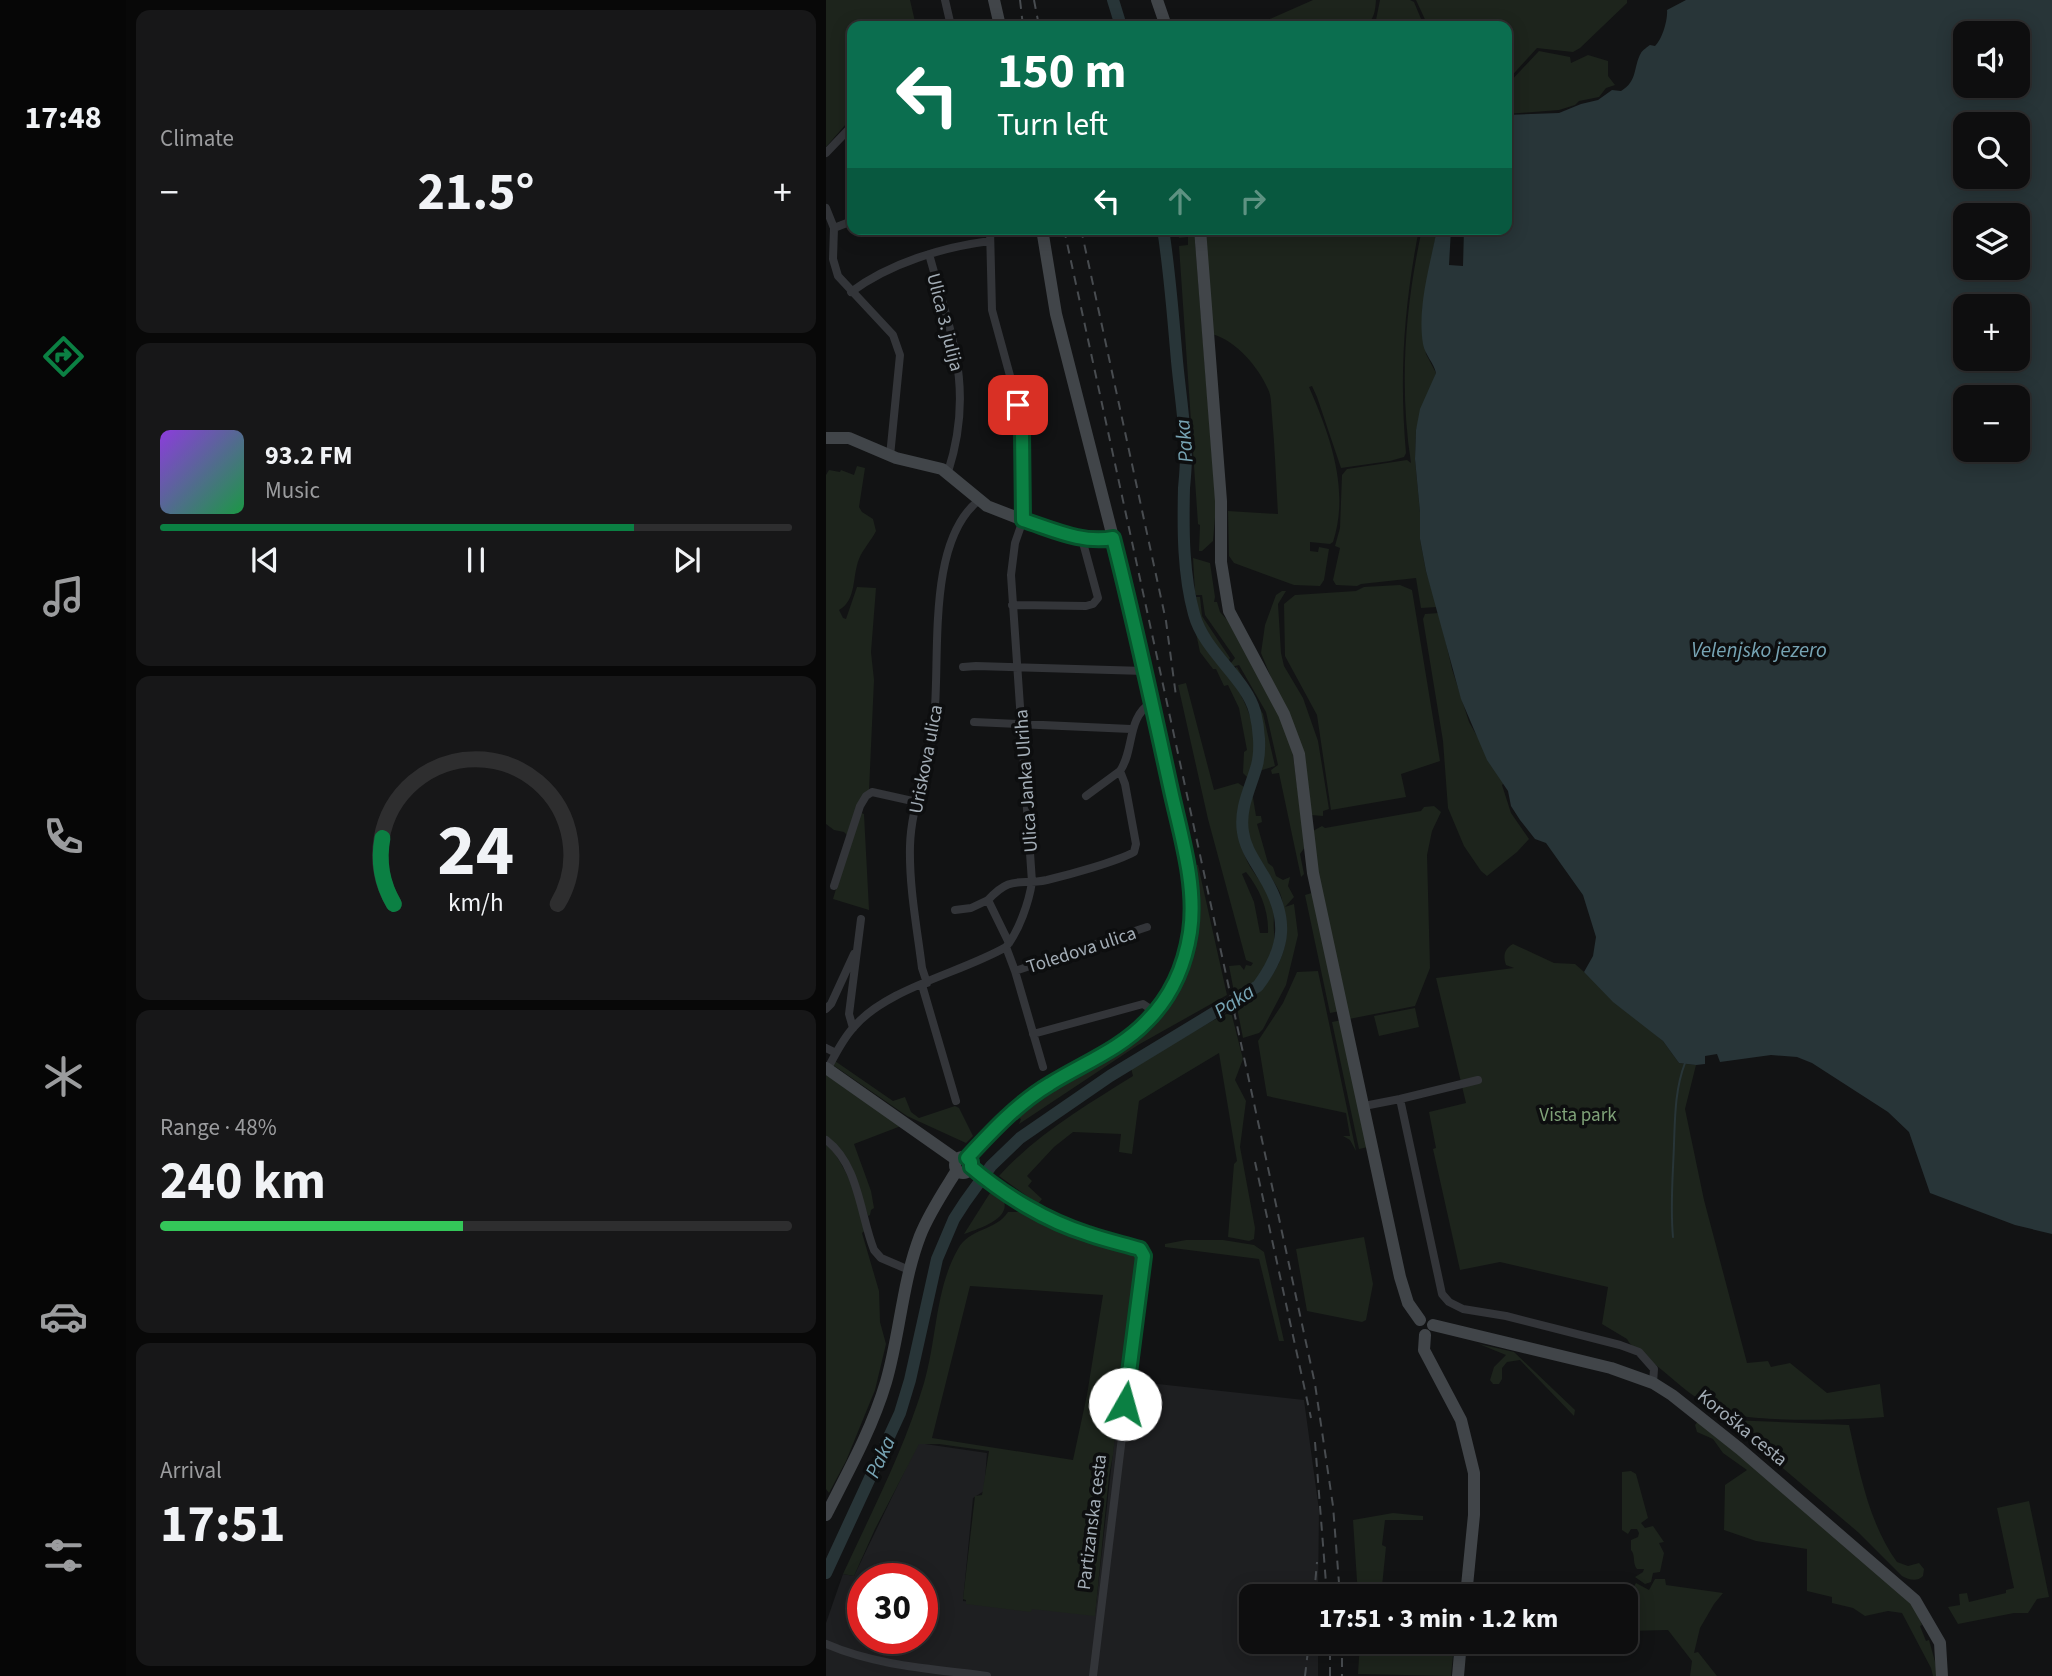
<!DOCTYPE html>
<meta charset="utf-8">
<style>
body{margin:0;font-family:"Source Sans 3",sans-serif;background:#171718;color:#f1f3f6;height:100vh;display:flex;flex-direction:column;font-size:26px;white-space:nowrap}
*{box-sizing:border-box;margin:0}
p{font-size:23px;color:#9b9c9e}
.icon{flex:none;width:38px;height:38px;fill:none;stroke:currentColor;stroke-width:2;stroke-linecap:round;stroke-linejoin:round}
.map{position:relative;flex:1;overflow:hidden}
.drawer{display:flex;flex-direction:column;gap:10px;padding:10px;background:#080808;width:700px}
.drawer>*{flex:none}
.guide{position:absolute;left:21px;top:21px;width:665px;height:214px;border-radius:14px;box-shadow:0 4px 18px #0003,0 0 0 2px #2e2e2f;background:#0b6e4f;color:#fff;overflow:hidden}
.fabs{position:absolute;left:1127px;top:21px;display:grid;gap:14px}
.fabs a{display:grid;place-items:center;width:77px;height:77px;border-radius:14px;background:#0e0e0f;box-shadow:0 4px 18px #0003,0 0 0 2px #2e2e2f;font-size:35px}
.speed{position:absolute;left:21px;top:1563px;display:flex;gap:14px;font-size:35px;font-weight:700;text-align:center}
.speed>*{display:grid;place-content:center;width:91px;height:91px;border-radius:50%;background:#0e0e0f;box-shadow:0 4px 18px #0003,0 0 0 2px #2e2e2f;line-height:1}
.speed .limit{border:10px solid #d22;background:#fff;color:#111}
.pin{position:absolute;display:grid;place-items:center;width:60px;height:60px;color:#fff;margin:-30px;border-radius:14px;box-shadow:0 4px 10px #0006}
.me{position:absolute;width:77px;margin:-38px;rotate:7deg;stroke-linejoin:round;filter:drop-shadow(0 0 5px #0008)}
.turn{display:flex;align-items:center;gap:24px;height:147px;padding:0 35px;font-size:32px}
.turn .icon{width:91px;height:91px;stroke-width:2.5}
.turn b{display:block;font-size:49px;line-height:60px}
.lanes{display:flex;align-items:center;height:66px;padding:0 35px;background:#0003;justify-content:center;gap:35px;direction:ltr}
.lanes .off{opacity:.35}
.big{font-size:52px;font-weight:700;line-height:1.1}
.drawer .tile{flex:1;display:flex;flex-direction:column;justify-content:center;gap:10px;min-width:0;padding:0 24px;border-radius:14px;background:#171718}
.drawer .dial{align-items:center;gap:0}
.dial svg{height:182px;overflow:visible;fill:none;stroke:#2e2e2f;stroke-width:7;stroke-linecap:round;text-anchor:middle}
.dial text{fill:#f1f3f6;stroke:none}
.song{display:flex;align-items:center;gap:21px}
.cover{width:84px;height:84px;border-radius:10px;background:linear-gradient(135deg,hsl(270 70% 55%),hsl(140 70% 35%))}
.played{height:7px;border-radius:4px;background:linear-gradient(90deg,#0b8043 75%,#2e2e2f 75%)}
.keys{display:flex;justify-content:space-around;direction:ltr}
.heat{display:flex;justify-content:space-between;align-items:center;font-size:38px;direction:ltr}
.charge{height:10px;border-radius:5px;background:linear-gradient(90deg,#34c759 48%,#2e2e2f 0)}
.trip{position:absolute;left:413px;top:1584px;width:399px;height:70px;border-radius:14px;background:#0e0e0f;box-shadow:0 4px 18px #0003,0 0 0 2px #2e2e2f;font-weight:700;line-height:70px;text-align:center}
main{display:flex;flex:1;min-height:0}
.dock{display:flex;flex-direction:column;width:126px;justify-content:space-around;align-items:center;background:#060606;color:#9b9c9e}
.dock .icon{width:49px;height:49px}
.dock .selected{color:#0b8043}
.dock b{font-size:32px;color:#f1f3f6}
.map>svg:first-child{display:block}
.built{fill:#1e1f21;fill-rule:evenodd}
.green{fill:#1d241c;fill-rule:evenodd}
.water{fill:#283538;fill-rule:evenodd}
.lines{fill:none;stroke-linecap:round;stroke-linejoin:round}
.stream{stroke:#283538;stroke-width:2}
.river{stroke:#283538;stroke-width:12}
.street{stroke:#333539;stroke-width:8}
.secondary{stroke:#414549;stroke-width:12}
.rail{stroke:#484c50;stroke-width:2;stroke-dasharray:9 7;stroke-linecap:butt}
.route-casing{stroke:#07532c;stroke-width:18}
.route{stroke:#0b8043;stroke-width:12}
.labels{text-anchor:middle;stroke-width:7;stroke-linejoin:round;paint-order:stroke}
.street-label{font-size:19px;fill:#a3adb6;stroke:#0d0e0f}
.park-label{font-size:19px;fill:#7fa278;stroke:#0d0e0f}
.water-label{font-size:21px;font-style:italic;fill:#77a4b4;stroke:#0d0e0f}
</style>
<main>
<nav class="dock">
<b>17:48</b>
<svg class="icon selected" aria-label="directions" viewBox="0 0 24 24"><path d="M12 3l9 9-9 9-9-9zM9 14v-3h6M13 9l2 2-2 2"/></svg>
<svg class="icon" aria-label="music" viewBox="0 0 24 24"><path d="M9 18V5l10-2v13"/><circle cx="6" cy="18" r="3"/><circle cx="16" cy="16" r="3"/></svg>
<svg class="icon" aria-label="phone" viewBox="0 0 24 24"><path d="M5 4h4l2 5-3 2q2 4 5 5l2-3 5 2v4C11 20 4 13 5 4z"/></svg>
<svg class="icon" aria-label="climate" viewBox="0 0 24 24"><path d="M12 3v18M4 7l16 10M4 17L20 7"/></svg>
<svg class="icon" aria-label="car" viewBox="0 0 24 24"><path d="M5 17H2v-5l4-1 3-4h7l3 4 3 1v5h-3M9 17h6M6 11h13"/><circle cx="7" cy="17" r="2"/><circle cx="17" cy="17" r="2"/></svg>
<svg class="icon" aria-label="filters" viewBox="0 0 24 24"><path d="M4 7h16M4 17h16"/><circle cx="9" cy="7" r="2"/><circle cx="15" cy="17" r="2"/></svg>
</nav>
<section class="drawer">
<div class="tile"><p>Climate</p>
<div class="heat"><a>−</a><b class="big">21.5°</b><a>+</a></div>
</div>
<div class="tile">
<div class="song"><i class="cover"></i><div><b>93.2 FM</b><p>Music</p></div></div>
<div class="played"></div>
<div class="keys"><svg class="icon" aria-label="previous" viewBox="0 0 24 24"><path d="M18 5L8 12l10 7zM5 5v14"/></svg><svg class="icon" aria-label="pause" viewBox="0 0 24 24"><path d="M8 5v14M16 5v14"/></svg><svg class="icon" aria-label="next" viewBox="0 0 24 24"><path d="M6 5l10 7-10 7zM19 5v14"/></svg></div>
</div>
<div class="tile dial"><svg viewBox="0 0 100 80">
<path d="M14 69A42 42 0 1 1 86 69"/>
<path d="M14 69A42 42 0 0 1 9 40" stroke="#0b8043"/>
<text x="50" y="56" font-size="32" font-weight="700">24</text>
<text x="50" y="72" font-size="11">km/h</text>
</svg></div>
<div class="tile"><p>Range · 48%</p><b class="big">240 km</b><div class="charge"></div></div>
<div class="tile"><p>Arrival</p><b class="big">17:51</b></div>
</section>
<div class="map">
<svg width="1226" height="1676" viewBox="0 0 1226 1676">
<rect width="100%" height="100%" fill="#121314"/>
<!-- built -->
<path class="built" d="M295,1380L478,1400L493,1510L492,1596H425V1642H492V1676H0V1623L17,1574L28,1576L92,1443L161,1453L158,1491L147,1498L137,1601L269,1614ZM37,1578H96V1638H37Z"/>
<!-- green -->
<path class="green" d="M0,0H84L90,26H83L69,20L67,26H26V110L20,124L0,147Z
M487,0H550C549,13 548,23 534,26H428Z
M554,0H584L588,2L598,26H545L550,20Z
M590,0H801V3L754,48L747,52L711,48L681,81V26H602Z
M713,51L744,57L745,63L762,55L782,61V76L789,85L780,88L773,97L753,101L749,105L733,110L681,114V85Z
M352,229H368L390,506L387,541L376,551H373L374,525L372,524L353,246L362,245V237L353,238Z
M379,229H593C578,306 573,374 580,453L578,457L564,461L515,468L491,397L486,386L483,387C504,435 524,490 507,542L504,544L484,542V551L492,552L493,547L503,549L498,580L494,586L468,585L408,563L403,556L402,511L452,514C450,481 449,449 446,416C445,408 446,397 442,389C432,367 411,341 386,334Z
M596,229H611L596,310L600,354L610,373L590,430L589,459L594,512V539L600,571L611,607L595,608L590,578L535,584L531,586L510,585L507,580L514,548L509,546L514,528L516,475L521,469L581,460L585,463C573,385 579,307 596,229Z
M31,466L39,468L33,507L36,512L47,519L50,531C45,541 37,549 33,559C26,576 31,600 13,610L17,618L20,619L31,587L50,588L45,652L48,680L43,791L22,836L18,832L8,830L0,824V475L3,470L14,472L15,470L28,475Z
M362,556L365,557L367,597H374L376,616L404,658L401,663C375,634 359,595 362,556Z
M367,558L384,563L389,597L388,602H391L394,612L402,621L447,701L466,748L479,847L474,854L478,874L475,877L453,773L446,774L445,770L452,765L440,712L413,665L406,667L404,664L409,658L379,615L376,595H370L369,592Z
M574,585L586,590L614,761L575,774L580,797L505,810L491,715L459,656L458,604L469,595L530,591L538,587Z
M456,591H460L452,604L455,653L458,666L477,698L492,741L503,809L497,811V816L485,815L478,758L435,653L439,625L450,595Z
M613,613L626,669L643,722L678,783L676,785L685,813L703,839L691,852L661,876L655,871L638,846L622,808L617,741L597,619L599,614Z
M370,633C404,674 445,722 422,778L417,773L418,752L421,750L413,708L402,685L398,686L390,669H387L374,652Z
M411,667L437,714L449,766L433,771C442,747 436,714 424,692C419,684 411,677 405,670Z
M360,683L388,790L412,783L418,787C414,801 410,816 412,830C414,844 419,860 427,871C434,882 443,892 447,904C449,913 447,922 448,931C451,961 433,982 409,997L403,966L414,965L418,970L420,965L425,966L427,963L420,960L382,819L352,685ZM420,872C434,889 443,911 442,933H434L428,902L416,874Z
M424,794L427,798L430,816H435L436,822L431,824L442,863L447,867L450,876L457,880L464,877L462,886L468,897L459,907L468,904L472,935L460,985L437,1029L433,1033L417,1038L411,1008C436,993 456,969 460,939C461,930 458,922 457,912C457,907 457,901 454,893C444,871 424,856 420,832C418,819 421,806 424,794Z
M608,806L615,812L606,831L601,855L604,968L589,1006L523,1019L486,847L487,831L496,826L499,828L595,811L598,807Z
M33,812L38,814L43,910L7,899Z
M367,865H372L401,995L312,1045L193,1124L195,1119L193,1118C218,1092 251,1077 281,1058C354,1014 381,948 367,865Z
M489,892L514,1011L504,1013L479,895Z
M687,944L728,963L749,964L837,1041L853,1063L870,1065L859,1109L878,1200L921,1363L942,1361L945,1367L964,1363L1001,1393L1054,1384L1058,1417C1025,1420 911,1424 886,1408C865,1396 845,1377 826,1362C819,1354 805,1348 801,1339L776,1324L782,1287L674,1262L634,1270L607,1149L610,1148L603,1112L640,1103L610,978L688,968L680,965C677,956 678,949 687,944Z
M492,971L530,1151L524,1140L517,1136H524L520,1113L441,1096L432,1041L457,1003L471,972Z
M589,1008L593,1027L553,1036L548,1016Z
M405,1012L417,1059L409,1080L420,1101L414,1147L429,1228L428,1239L423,1241L402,1237L408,1164L411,1161L393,1053L313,1101L306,1154L293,1152L295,1134L247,1132L228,1147L201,1176L206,1181L202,1186L216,1199L212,1204L173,1176C211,1134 259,1106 307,1076L305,1068L386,1021Z
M516,1020L542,1147L533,1149L506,1022Z
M9,1061L67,1101L79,1097L85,1112L93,1118L129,1106L133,1108L147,1136L140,1143L81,1116L7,1065Z
M0,1075L75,1126L28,1144L45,1191L48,1208L45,1210L44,1215L42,1216L32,1185L0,1138Z
M0,1142C23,1170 30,1196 41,1229L36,1233L53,1291L54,1322L60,1344L49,1390L20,1461L3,1493L0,1489Z
M164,1193L178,1201C184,1220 151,1229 138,1234Z
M182,1212H199L213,1221L241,1234L309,1254C316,1265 310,1277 306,1287L287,1455L283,1476L269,1616L206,1609L205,1612L140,1604V1600L137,1599L149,1496L156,1495L163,1451L113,1444H93L49,1529L28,1576L17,1574C46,1511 78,1450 98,1383C111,1339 109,1289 132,1249C143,1228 170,1231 182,1212ZM144,1286L277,1295L261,1395L247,1460L106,1438Z
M538,1237L547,1284L540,1320L536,1322L481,1311L470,1249Z
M360,1240H397L428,1245L438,1252L458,1341H453L433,1259L339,1247V1244Z
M653,1344L688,1352L749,1410L748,1416L694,1360L681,1362L676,1368V1379L673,1384H667L664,1380L668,1367L680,1355Z
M873,1420L1087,1601L1096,1625L1094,1626L1100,1641L1103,1640L1113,1676H1107L1105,1668L1076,1613L1062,1611L1039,1616L1027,1608L1006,1603V1597L981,1591V1549L930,1541L898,1530L899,1485L921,1470L897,1453L887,1439L871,1432L869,1425Z
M905,1420L1023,1425C1033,1470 1043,1524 1071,1562L1082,1566L1093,1563L1098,1569L1097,1576C1091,1582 1083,1580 1076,1576L1033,1533L904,1423Z
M805,1471L810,1474L822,1518L815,1523L819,1528L827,1526L838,1542L833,1543L838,1553L834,1572L827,1573L825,1582L819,1584L809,1577L817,1572L818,1569H811C806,1563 810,1556 805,1550V1540L812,1537L813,1533L811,1529H805L802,1534L796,1530V1472Z
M1203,1501L1223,1597L1211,1599L1202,1613H1188L1132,1624L1122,1607L1134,1605L1133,1594L1141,1593L1143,1602L1180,1593V1590L1188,1588L1171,1508Z
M567,1513L597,1516V1520H559L556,1545L560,1547L555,1596H532L527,1520Z
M829,1579H839L840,1585L897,1593L888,1604L874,1628L868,1653L872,1652L891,1676H864L866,1661L842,1630L800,1631V1600L810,1583L823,1590Z
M534,1642H547L548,1645L627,1656L625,1676L532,1674Z"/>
<!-- water -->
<path class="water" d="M860,0H1226V1234L1189,1225L1104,1193L1083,1132L1062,1112L986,1063L971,1057L945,1055L894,1062L891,1054L879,1056V1064L870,1065L853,1063L837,1041L787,1002L758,972L767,956L770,937L757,895L720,843L709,839L694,820L685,806L682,791L661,760L635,699L600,571L594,539V512L589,459L590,430L594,409L610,373C608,363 599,355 597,344C591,307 604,266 611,229H625L623,265L637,266L638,229H681V115L733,113L755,104L772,100L786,90L795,91C812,81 807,67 815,53C816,51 822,46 824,45L829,46C836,40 842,20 841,10ZM1139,33H1192V86H1139ZM1139,124H1192V177H1139ZM1139,215H1192V268H1139ZM1139,306H1192V359H1139ZM1139,397H1192V450H1139Z"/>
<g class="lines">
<!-- stream -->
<path class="stream" d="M847,1237C844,1206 847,1175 848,1144C849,1117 849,1089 859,1063"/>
<!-- river -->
<path class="river" d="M287,0L295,26
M0,1573L74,1413L84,1380L111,1259L128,1219L139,1202L165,1166L194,1138L284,1076L432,986C461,947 463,917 437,875C429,861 419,848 417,832C413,808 425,787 431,765C435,750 433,728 429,712C420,678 378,652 368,614C357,574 357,530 358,488C359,477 360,467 360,456C359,424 354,393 351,361C347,317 344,273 337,229"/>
<!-- street -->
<path class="street" d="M119,0L125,26
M0,153L24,128
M0,208L8,228L7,259L12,276L67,335L74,355L64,456
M8,228L26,221
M103,254C125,335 149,388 122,472
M25,292C64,263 117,247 164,241
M186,605L260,606L267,604L272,598L256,539
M137,667L150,666L319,671
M148,722L305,729
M260,796L294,771
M8,886L34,806L40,796L46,792L91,802
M129,910L145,908L162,900
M183,943L162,900C186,874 193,886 221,880C242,875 290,862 308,852L310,844L299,784L294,771C309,749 300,718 326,702
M180,947L189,971L217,1067
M189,971L321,927
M101,983L96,968C91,928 83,887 84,846C85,806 102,770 107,731C116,667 98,545 152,501
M96,985L130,1101
M0,1009L5,1004L28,954
M27,1028L23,1014L35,919
M207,1034L317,1004L329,1012
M0,1048L10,1053
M1,1070C9,1055 16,1040 27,1028C60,988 135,973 180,947C193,931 203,902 206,882L185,575L189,543L197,520L196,432L192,405L166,310L164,229
M574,1099L616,1294L623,1302L637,1309L680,1316L794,1345L813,1352L828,1369L827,1383
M538,1106L574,1099L652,1080
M0,1140C33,1165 34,1215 48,1250L55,1258L83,1270
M145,1167C178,1194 217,1217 257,1233C275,1240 295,1243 314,1249L318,1256L267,1676
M0,1644C50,1666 108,1669 161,1676"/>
<!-- secondary -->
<path class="secondary" d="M168,0L174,26
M331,0L340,26
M374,229L395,501V562L403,611L458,714L473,754L487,873L574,1277L582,1303L594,1320
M0,438H23L70,458L116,469L161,506L197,520L256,539L271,540L287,538
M0,1068L131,1160
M129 1165a8 8 0 1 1 16 0a8 8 0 1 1-16 0Z
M141,1158C161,1136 183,1112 207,1095C233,1077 261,1065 286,1048C358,1001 371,949 361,867L304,604L230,314L216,229
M607,1325L785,1368L827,1383L846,1395L914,1449L1089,1600L1114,1643L1116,1676
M599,1335L598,1350L635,1420L648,1473V1515L640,1596
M0,1515C22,1472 46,1429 60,1382C74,1334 76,1283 94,1236C103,1213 118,1191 131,1170
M632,1676L635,1642"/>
<!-- rail -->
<path class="rail" d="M194,0L197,26
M208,0L213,26
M238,229L489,1384L507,1506L514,1596
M255,229L340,621L350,696
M429,1162L485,1418
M489,1442L501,1596
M488,1596L491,1562
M516,1642V1676
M479,1676L483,1642
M504,1676V1642"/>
</g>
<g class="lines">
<!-- route casing -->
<g class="route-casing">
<path id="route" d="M192,405L196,432L197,520C226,529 256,544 287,538C308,620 326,703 344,786C354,833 371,884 364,932C359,965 345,997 321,1021C295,1049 256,1064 224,1084C192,1103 166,1131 141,1158L145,1162V1167C178,1195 220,1221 262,1234C279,1240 297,1244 314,1249L318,1256L299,1404"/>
</g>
<!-- route -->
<use href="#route" class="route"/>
</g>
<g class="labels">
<!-- street labels -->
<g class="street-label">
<text transform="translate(120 322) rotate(76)" y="7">Ulica 3. julija</text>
<text transform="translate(99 759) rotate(-79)" y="7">Uriskova ulica</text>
<text transform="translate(199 781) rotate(-94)" y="7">Ulica Janka Ulriha</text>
<text transform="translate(255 949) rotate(-18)" y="7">Toledova ulica</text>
<text transform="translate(917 1427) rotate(39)" y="7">Koroška cesta</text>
<text transform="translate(265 1522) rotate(-83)" y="7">Partizanska cesta</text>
</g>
<!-- park labels -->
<g class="park-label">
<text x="752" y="1121">Vista park</text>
</g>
<!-- water labels -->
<g class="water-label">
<text transform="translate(358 441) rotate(-95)" y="7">Paka</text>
<text x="933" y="657">Velenjsko jezero</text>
<text transform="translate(408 1001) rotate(-34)" y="7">Paka</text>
<text transform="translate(54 1457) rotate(-65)" y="7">Paka</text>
</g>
</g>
</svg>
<div class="fabs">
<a><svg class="icon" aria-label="sound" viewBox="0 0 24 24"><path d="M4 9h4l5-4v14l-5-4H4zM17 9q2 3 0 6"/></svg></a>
<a><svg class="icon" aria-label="search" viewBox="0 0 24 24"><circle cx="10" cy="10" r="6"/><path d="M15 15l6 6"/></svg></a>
<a><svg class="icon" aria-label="layers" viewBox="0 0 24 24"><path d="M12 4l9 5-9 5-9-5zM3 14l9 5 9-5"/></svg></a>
<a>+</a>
<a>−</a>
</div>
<div class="speed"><div class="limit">30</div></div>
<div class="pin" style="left:192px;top:405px;background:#d93025"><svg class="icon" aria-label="arrive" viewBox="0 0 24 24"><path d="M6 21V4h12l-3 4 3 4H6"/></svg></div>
<svg class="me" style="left:299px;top:1404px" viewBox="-20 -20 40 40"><circle r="19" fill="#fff"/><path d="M0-13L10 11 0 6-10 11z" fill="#0b8043"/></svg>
<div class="trip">17:51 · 3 min · 1.2 km</div>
<div class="guide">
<div class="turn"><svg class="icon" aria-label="left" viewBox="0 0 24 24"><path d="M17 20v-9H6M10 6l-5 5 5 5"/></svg><div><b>150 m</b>Turn left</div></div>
<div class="lanes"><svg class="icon" aria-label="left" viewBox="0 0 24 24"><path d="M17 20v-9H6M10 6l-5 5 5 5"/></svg><svg class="icon off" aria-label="ahead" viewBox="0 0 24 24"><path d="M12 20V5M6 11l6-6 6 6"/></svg><svg class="icon off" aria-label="right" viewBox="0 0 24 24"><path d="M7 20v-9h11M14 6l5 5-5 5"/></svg></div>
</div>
</div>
</main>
